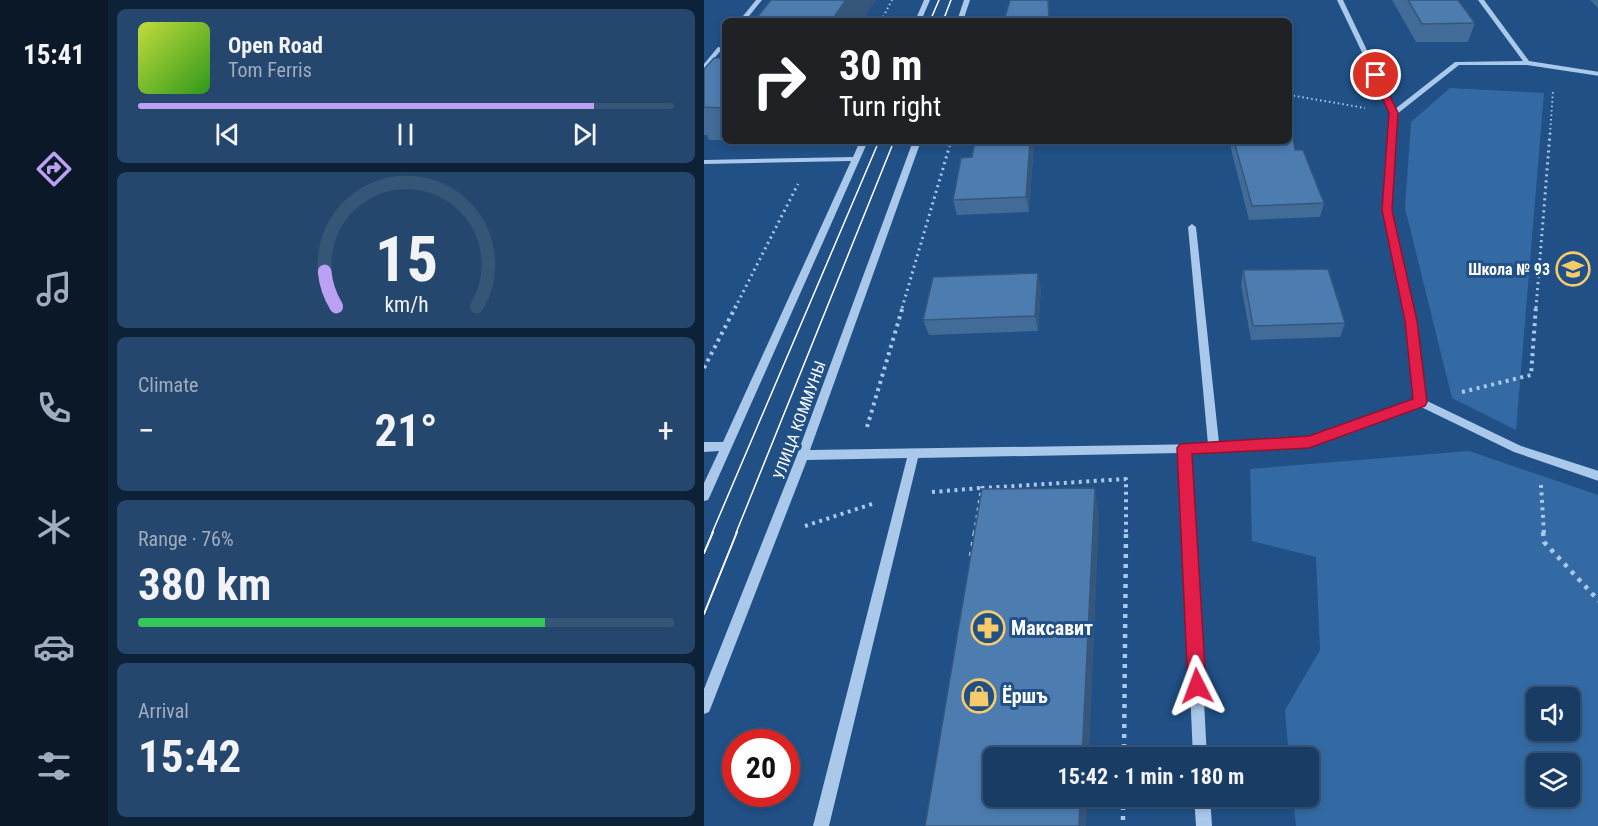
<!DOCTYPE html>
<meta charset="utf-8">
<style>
body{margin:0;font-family:"Roboto Condensed",sans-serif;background:#25476d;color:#f1f3f6;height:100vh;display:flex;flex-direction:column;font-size:22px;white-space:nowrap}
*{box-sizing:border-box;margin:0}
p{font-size:20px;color:#9fadbf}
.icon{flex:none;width:33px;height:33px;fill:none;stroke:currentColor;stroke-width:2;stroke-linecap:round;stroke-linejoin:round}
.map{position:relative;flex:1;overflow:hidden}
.drawer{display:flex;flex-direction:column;gap:9px;padding:9px;background:#0d2137;width:596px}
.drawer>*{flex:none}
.top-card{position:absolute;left:18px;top:18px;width:570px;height:126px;border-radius:9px;box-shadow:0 3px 9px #0003,0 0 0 2px #365678;background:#202124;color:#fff;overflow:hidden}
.buttons{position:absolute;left:822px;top:687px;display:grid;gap:12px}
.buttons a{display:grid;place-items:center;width:54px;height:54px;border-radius:9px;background:#183c64;box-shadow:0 3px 9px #0003,0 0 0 2px #365678;font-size:30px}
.speed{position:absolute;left:18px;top:729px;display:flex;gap:12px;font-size:30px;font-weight:700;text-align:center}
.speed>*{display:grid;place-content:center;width:78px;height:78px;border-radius:50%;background:#183c64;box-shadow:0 3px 9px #0003,0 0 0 2px #365678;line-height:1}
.speed .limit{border:9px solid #d22;background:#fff;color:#111}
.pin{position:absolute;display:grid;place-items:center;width:51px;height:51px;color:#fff;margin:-26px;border:3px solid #fff;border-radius:50%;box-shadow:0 2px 6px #0007}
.me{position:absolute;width:66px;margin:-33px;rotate:357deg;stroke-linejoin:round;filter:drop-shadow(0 0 4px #0008)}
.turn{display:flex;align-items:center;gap:21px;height:126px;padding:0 18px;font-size:27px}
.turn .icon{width:78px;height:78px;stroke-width:2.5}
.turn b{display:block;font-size:42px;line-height:51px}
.big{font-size:45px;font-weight:700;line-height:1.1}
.drawer .card{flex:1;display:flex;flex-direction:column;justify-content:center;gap:9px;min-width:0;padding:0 21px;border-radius:9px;background:#25476d}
.drawer .dial{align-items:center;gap:0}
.dial svg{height:156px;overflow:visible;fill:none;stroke:#365678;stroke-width:7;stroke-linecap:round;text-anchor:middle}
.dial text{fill:#f1f3f6;stroke:none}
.song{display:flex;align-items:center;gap:18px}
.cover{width:72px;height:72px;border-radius:9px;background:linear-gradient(135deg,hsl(70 70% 55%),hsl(110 70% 35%))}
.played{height:6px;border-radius:3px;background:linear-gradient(90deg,#bca0f2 85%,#365678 85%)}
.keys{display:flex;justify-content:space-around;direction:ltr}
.heat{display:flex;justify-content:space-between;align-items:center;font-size:33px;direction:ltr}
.charge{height:9px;border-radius:4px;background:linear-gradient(90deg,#34c759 76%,#365678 0)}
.trip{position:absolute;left:279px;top:747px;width:336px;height:60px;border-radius:9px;background:#183c64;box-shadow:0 3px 9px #0003,0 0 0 2px #365678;font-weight:700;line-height:60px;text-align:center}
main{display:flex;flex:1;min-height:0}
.dock{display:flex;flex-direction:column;width:108px;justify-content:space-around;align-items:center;background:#0a1828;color:#9fadbf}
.dock .icon{width:42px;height:42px}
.dock .active{color:#bca0f2}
.dock b{font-size:27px;color:#f1f3f6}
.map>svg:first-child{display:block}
.green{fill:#346aa3;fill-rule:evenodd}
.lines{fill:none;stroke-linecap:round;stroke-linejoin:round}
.path-far3{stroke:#a9c8ea;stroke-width:2;stroke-dasharray:1.5 3;stroke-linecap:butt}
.path-far2{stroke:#a9c8ea;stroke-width:3;stroke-dasharray:2 4;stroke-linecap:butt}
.path-far1{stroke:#a9c8ea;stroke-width:4;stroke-dasharray:3 4.5;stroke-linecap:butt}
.path{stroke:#a9c8ea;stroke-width:4.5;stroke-dasharray:4 6;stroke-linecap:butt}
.minor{fill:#a9c8ea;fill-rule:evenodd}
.tram-far1{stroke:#fff;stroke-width:1.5}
.tram{stroke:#fff;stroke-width:2}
.wall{fill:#426b97}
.shaded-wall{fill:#36577b}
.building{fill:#4d7cb0;stroke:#36577b;stroke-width:1.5}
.route{fill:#e11d48;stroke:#92132f;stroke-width:1.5}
.labels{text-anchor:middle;stroke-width:6;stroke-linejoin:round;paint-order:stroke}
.poi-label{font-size:16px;font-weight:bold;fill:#fff;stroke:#205086;text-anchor:end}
.street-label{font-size:16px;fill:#fff;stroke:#205086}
.near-poi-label{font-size:20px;font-weight:bold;fill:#fff;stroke:#205086;text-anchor:start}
</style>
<main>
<nav class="dock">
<b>15:41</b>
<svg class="icon active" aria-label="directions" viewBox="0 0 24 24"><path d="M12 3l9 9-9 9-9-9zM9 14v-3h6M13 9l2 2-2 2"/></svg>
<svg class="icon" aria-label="music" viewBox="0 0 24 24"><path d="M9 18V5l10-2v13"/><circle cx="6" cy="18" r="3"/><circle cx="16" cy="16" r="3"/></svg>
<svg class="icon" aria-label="phone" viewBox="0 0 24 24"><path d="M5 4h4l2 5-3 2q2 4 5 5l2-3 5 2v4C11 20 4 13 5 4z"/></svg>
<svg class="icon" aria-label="climate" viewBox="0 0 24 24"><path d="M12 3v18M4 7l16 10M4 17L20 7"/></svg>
<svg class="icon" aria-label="car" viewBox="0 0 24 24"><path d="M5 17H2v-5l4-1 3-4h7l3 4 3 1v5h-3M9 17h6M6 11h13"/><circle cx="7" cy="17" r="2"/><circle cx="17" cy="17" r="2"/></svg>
<svg class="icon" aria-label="filters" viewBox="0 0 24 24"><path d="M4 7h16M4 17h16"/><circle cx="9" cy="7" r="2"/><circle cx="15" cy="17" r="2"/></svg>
</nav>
<section class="drawer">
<div class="card">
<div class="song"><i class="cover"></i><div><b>Open Road</b><p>Tom Ferris</p></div></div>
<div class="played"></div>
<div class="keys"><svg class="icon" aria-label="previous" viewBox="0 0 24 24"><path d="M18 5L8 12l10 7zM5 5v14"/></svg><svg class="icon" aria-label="pause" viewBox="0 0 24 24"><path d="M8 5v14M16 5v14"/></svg><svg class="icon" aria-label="next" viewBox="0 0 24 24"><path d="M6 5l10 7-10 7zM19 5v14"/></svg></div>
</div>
<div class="card dial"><svg viewBox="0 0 100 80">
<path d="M14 69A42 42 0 1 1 86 69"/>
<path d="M14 69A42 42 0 0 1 8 51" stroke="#bca0f2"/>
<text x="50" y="56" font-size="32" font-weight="700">15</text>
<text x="50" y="72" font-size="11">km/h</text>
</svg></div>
<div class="card"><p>Climate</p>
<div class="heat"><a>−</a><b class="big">21°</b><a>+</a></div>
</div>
<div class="card"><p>Range · 76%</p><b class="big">380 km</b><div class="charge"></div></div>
<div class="card"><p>Arrival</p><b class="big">15:42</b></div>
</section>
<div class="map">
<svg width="895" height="826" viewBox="0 0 895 826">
<rect width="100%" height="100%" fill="#205086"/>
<!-- green -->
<path class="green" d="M746,88L840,93L812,430L748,398L701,208L707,122Z
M765,451L894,495V826H592L589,797L604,796V758L585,757L581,710L616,650L612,557L548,541L546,469ZM832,698H866V730H832ZM832,764H866V796H832Z"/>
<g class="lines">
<!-- path-far3 -->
<path class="path-far3" d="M177,21L188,0
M585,95L661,108
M846,134L849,91"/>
<!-- path-far2 -->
<path class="path-far2" d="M31,308L94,184
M198,308L247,141
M832,308L846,133"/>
<!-- path-far1 -->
<path class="path-far1" d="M0,368L32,306
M758,392L827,375L832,306
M163,427L199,306
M837,485L840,533
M228,492L277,488
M101,526L168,504
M271,533L278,488L422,479V533"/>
<!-- path -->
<path class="path" d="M839,532L840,542L895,601
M267,556L271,532
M420,758L422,532
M419,796V826"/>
<!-- minor -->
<path class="minor" d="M52,0H58L41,21H35Z
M220,0H226L217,21H211Z
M260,0H266L259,21H253Z
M633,0H639L691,109L751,62L819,61L774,0H780L825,61L895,72V76L823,65H755L693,114L687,210L712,321L721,400L817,446L895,471V481L810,452L715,406L605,446L487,453L503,758H489L476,453L214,458L125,826H109L203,458L103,460L7,707L5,712L0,714V689L93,455L209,141H217L106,450L504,444L484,227L488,224L492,227L515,443L605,438L711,400L702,321L679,210L687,113Z
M14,47L19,48L0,70V64Z
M156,141H164L6,496L4,500L0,501V483L15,451L0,452V442H19L147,161L0,164V160L149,157Z
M490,796H506L508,826H492Z"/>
<!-- tram-far1 -->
<path class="tram-far1" d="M226,21L235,0
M239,21L247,0
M8,533L175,141
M32,533L190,141"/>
<!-- tram -->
<path class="tram" d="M0,553L9,532
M0,614L33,532"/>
</g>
<!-- wall -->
<path class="wall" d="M688,0H754L771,23L764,42H712Z
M886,0H894V8Z
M21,55V140H5L3,135H0V69L19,58Z
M271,141H330L325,212L253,215L249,200L268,157Z
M525,141H585L620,203L616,217L545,220Z
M539,270L641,323L636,337L547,340L537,285Z
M337,287L334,331L225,335L219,320Z"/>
<!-- shaded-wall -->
<path class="shaded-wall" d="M142,0H172L158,21H127Z
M344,0H345L346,21H345Z
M326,141H330L325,212L322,197Z
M334,273L337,287L334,331L331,316Z
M391,488L395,516L385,758H378Z
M376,796H383L382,826H375Z"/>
<!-- building -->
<path class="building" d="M67,0H142L127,21H50Z
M306,0H344L345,21H300Z
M704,0H754L771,23L718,24Z
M21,55V108L0,107V69L10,58H19Z
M585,112L591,150H599L620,203L548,206L530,141H585Z
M271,141H326L322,197L249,200L257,158L268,157Z
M624,269L641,323L549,326L539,270Z
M334,273L331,316L219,320L229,277Z
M391,488L378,758H290V796H376L375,826H221L278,489Z"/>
<!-- route -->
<path class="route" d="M672,73L676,75L694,113L688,210L713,321L723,402L721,406L605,448L488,454L502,686L499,692L493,695L486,692L484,686L473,448L476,444L605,436L709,399L701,321L678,210L685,113L668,75Z"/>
<!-- icons -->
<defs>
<g id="school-ring" transform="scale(1.725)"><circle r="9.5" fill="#205086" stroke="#f7ca6a" stroke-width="1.5"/><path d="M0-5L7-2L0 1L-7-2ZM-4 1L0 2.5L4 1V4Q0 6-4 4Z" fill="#f7ca6a"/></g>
<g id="pharmacy-ring" transform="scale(1.725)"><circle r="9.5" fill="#205086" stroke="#f7ca6a" stroke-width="1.5"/><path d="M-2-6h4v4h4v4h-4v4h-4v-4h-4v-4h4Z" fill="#f7ca6a"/></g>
<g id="shop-ring" transform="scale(1.725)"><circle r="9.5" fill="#205086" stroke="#f7ca6a" stroke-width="1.5"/><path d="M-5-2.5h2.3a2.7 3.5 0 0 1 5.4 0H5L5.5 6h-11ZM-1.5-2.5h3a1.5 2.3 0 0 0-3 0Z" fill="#f7ca6a"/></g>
</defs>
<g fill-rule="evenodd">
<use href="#school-ring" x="869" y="269"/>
<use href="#pharmacy-ring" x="284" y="628"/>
<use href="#shop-ring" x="275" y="696"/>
</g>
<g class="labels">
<!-- poi labels -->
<g class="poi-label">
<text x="846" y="275">Школа № 93</text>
</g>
<!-- street labels -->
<g class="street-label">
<text transform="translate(95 420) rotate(-70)" y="6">УЛИЦА КОММУНЫ</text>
</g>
<!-- near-poi labels -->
<g class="near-poi-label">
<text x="307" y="635">Максавит</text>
<text x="298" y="703">Ёршъ</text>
</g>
</g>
</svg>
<div class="buttons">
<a><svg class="icon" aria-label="sound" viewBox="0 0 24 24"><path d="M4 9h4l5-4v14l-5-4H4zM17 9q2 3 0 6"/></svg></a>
<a><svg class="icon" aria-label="layers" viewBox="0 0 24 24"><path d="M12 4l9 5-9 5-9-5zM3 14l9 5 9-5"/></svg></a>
</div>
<div class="speed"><div class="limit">20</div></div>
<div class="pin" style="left:672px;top:75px;background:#d93025"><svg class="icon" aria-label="arrive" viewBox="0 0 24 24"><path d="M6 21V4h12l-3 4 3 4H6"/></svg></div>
<svg class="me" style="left:493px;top:686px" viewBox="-20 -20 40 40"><path d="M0-17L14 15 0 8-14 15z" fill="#e11d48" stroke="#fff" stroke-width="4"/></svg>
<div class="trip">15:42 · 1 min · 180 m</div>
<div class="top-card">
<div class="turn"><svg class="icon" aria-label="right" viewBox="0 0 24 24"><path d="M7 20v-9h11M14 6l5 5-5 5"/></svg><div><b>30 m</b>Turn right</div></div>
</div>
</div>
</main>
